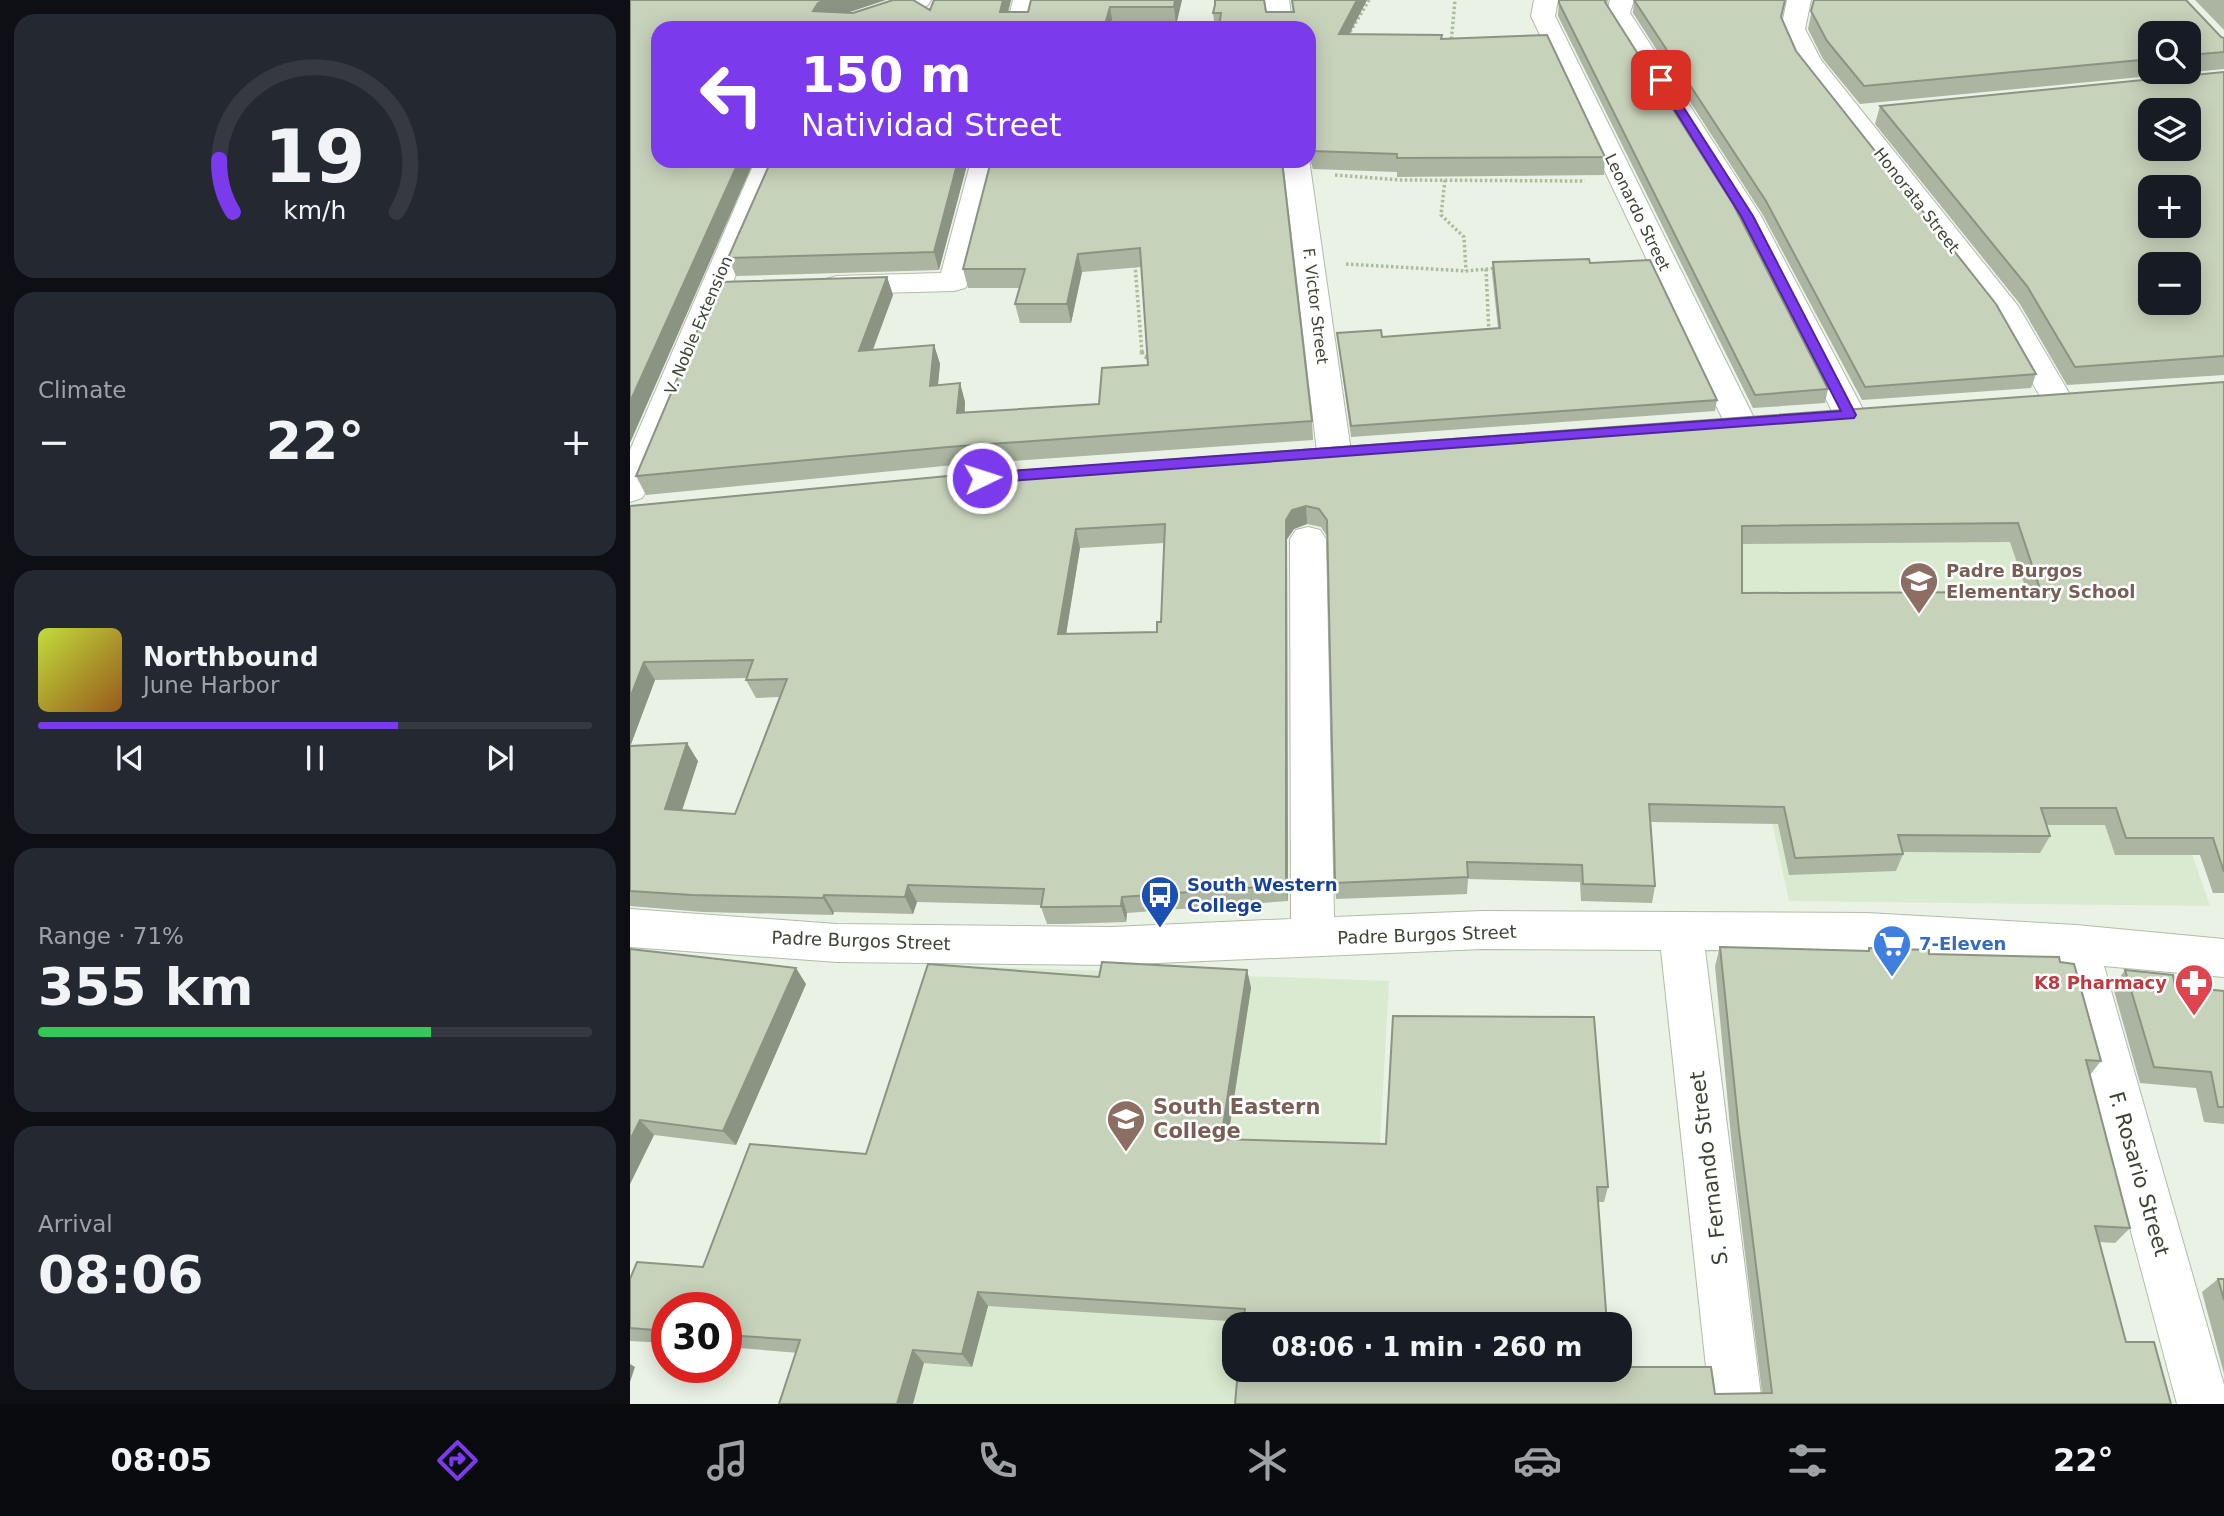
<!DOCTYPE html>
<meta charset="utf-8">
<style>
body{margin:0;font-family:"DejaVu Sans",sans-serif;background:#242831;color:#f1f3f6;height:100vh;display:flex;flex-direction:column;font-size:26px;white-space:nowrap}
*{box-sizing:border-box;margin:0}
p{font-size:23px;color:#9ea1a6}
.icon{flex:none;width:38px;height:38px;fill:none;stroke:currentColor;stroke-width:2;stroke-linecap:round;stroke-linejoin:round}
.map{position:relative;flex:1;overflow:hidden}
.drawer{display:flex;flex-direction:column;gap:14px;padding:14px;background:#0d0f14;width:630px}
.drawer>*{flex:none}
.guide{position:absolute;left:21px;top:21px;width:665px;height:147px;border-radius:21px;box-shadow:0 4px 18px #0003;background:#7c3aed;color:#fff;overflow:hidden}
.buttons{position:absolute;left:1508px;top:21px;display:grid;gap:14px}
.buttons a{display:grid;place-items:center;width:63px;height:63px;border-radius:14px;background:#171b24;box-shadow:0 4px 18px #0003;font-size:35px}
.speed{position:absolute;left:21px;top:1292px;display:flex;gap:14px;font-size:35px;font-weight:700;text-align:center}
.speed>*{display:grid;place-content:center;width:91px;height:91px;border-radius:50%;background:#171b24;box-shadow:0 4px 18px #0003;line-height:1}
.speed .limit{border:10px solid #d22;background:#fff;color:#111}
.pin{position:absolute;display:grid;place-items:center;width:60px;height:60px;color:#fff;margin:-30px;border-radius:14px;box-shadow:0 4px 10px #0006}
.me{position:absolute;width:77px;margin:-38px;rotate:86deg;stroke-linejoin:round;filter:drop-shadow(0 0 5px #0008)}
.turn{display:flex;align-items:center;gap:24px;height:147px;padding:0 35px;font-size:32px}
.turn .icon{width:91px;height:91px;stroke-width:2.5}
.turn b{display:block;font-size:49px;line-height:60px}
.big{font-size:52px;font-weight:700;line-height:1.1}
.drawer .card{flex:1;display:flex;flex-direction:column;justify-content:center;gap:10px;min-width:0;padding:0 24px;border-radius:21px;background:#242831}
.drawer .dial{align-items:center;gap:0}
.dial svg{height:182px;overflow:visible;fill:none;stroke:#363941;stroke-width:7;stroke-linecap:round;text-anchor:middle}
.dial text{fill:#f1f3f6;stroke:none}
.song{display:flex;align-items:center;gap:21px}
.cover{width:84px;height:84px;border-radius:10px;background:linear-gradient(135deg,hsl(70 70% 55%),hsl(30 70% 35%))}
.played{height:7px;border-radius:4px;background:linear-gradient(90deg,#7c3aed 65%,#363941 65%)}
.keys{display:flex;justify-content:space-around;direction:ltr}
.heat{display:flex;justify-content:space-between;align-items:center;font-size:38px;direction:ltr}
.charge{height:10px;border-radius:5px;background:linear-gradient(90deg,#34c759 71%,#363941 0)}
.trip{position:absolute;left:592px;top:1312px;width:410px;height:70px;border-radius:21px;background:#171b24;box-shadow:0 4px 18px #0003;font-weight:700;line-height:70px;text-align:center}
.menu{display:flex;height:112px;justify-content:space-around;align-items:center;background:#090b0e;color:#9ea1a6}
.menu .icon{width:49px;height:49px}
.menu .selected{color:#7c3aed}
.menu b{font-size:32px;color:#f1f3f6}
main{display:flex;flex:1;min-height:0}
.map>svg:first-child{display:block}
.education{fill:#daead0}
.lines{fill:none;stroke-linecap:round;stroke-linejoin:round}
.minor-casing{stroke:#b2bca8;stroke-width:2}
.path-far1{stroke:#aabd9b;stroke-width:3.5;stroke-dasharray:2.5 2.5;stroke-linecap:butt}
.path{stroke:#aabd9b;stroke-width:4.5;stroke-dasharray:3.5 3.5;stroke-linecap:butt}
.minor{fill:#fff;fill-rule:evenodd}
.wall{fill:#abb5a1;fill-rule:evenodd}
.shaded-wall{fill:#8b9383}
.building{fill:#c7d2bb;stroke:#8b9383;stroke-width:2;fill-rule:evenodd}
.route{fill:#7c3aed;stroke:#51269a;stroke-width:2}
.labels{text-anchor:middle;stroke-width:5;stroke-linejoin:round;paint-order:stroke}
.far-street-label{font-size:16px;fill:#3c4435;stroke:#fff}
.education-label{font-size:18px;font-weight:bold;fill:#785e54;stroke:#fff;text-anchor:start}
.transit-label{font-size:18px;font-weight:bold;fill:#164399;stroke:#fff;text-anchor:start}
.street-label{font-size:18px;fill:#3c4435;stroke:#fff}
.shop-label{font-size:18px;font-weight:bold;fill:#366cbe;stroke:#fff;text-anchor:start}
.health-label{font-size:18px;font-weight:bold;fill:#be3a42;stroke:#fff;text-anchor:end}
.near-education-label{font-size:21px;font-weight:bold;fill:#785e54;stroke:#fff;text-anchor:start}
.near-street-label{font-size:21px;fill:#3c4435;stroke:#fff}
</style>
<main>
<section class="drawer">
<div class="card dial"><svg viewBox="0 0 100 80">
<path d="M14 69A42 42 0 1 1 86 69"/>
<path d="M14 69A42 42 0 0 1 8 46" stroke="#7c3aed"/>
<text x="50" y="56" font-size="32" font-weight="700">19</text>
<text x="50" y="72" font-size="11">km/h</text>
</svg></div>
<div class="card"><p>Climate</p>
<div class="heat"><a>−</a><b class="big">22°</b><a>+</a></div>
</div>
<div class="card">
<div class="song"><i class="cover"></i><div><b>Northbound</b><p>June Harbor</p></div></div>
<div class="played"></div>
<div class="keys"><svg class="icon" aria-label="previous" viewBox="0 0 24 24"><path d="M18 5L8 12l10 7zM5 5v14"/></svg><svg class="icon" aria-label="pause" viewBox="0 0 24 24"><path d="M8 5v14M16 5v14"/></svg><svg class="icon" aria-label="next" viewBox="0 0 24 24"><path d="M6 5l10 7-10 7zM19 5v14"/></svg></div>
</div>
<div class="card"><p>Range · 71%</p><b class="big">355 km</b><div class="charge"></div></div>
<div class="card"><p>Arrival</p><b class="big">08:06</b></div>
</section>
<div class="map">
<svg width="1594" height="1404" viewBox="0 0 1594 1404">
<rect width="100%" height="100%" fill="#eaf2e5"/>
<!-- education -->
<path class="education" d="M1437,491L1580,906L1159,901L1072,496Z
M305,965L759,981L740,1325H604V1370H737L796,1404H160Z"/>
<g class="lines">
<!-- minor casing -->
<g class="minor-casing">
<path id="minor" d="M265,0H301L298,5L228,28H191L194,23Z
M383,0H407L400,28H376Z
M635,0H659L663,28H639Z
M904,0H928L925,16L1126,422L1122,430L1110,433L1098,430L1094,422L901,16Z
M980,0H1004L1000,13L1131,216L1236,415L1232,423L1220,426L1208,423L1204,415L1103,216L976,13Z
M1157,0H1181L1175,29L1191,60L1388,306L1442,398L1437,405L1426,409L1415,405L1364,316L1170,67L1151,29Z
M679,159L721,452L716,460L704,463L692,460L687,452L653,161H679Z
M125,161H153L17,490L12,498L0,502V450Z
M341,161H369L339,282L335,288L324,291L207,294L196,291L192,285L196,279L207,276L311,273Z
M678,527L690,530L696,539L704,917L852,911L1237,913L1446,925L1594,939V977L1474,966L1594,1385V1404H1547L1429,962L1237,951L1075,950L1132,1404H1080L1031,950L852,949L482,965L207,962L0,947V909L207,924L482,927L661,919L660,539L666,530Z"/>
</g>
<!-- path-far1 -->
<path class="path-far1" d="M720,32L739,0
M821,44L825,0
M705,175L771,180L955,181
M815,180L811,215L834,237L836,271
M716,264L836,271L868,268
M505,265L512,353
M856,269L859,334"/>
<!-- path -->
<path class="path" d="M512,351V355L521,359"/>
<!-- minor -->
<use href="#minor" class="minor"/>
</g>
<!-- wall -->
<path class="wall" d="M0,0L218,13L300,10L381,0L378,12H398L401,0H552L546,25L28,28Z
M661,0H737L719,34L811,39L975,157L974,175L767,177V172L683,169L679,157V28H585L583,13L663,12Z
M929,0H978L977,4L1198,389L1195,403L1123,408L928,16Z
M1004,0L1152,19L1166,51L1406,374L1401,388L1232,400L1133,215L1003,13Z
M1184,0H1556L1591,37L1594,38V69L1230,104L1193,59L1178,29ZM1521,33H1559V72H1521Z
M1565,0H1594V30Z
M1594,72V375L1437,385L1390,304L1245,124L1250,106Z
M141,161H338L309,270L106,276L98,258Z
M361,161H513L512,164L682,421L683,440L324,465L16,495L6,476L257,277L263,295L243,350L304,345L310,364L308,385L330,383L335,402V413L469,404L518,365L511,267L452,272L441,323H390L385,304L390,288H338L333,269Z
M863,262L960,263L1087,400L1085,411L721,437L707,333L752,337L868,328L862,273Z
M1594,382V893H1583L1570,855H1485L1475,825H1416L1420,836L1410,853L1273,852V854L1266,871L1159,875L1148,824L1021,822L1025,886L1022,903L951,901L950,882L838,879L837,894L706,899L705,883L698,538L691,527L677,524L664,529L657,539L658,901L497,913L496,922L435,924H417L411,907L412,905L287,902L283,914L204,912L203,915L73,912L0,906V506ZM1380,542L1397,592L1112,593V544ZM534,543L531,622L527,632L436,634L450,548ZM117,678L116,680L126,698L149,697L105,814L52,810L68,761L0,746L25,680Z
M1090,947L1237,951L1239,948L1299,954L1430,962L1471,1061L1460,1075L1500,1228L1485,1243L1469,1242L1496,1342L1541,1404H605L1132,1393L1102,1147L1085,966Z
M0,949L176,984L106,1145L24,1135L0,1184Z
M617,970L621,988L598,1139L978,1187L974,1202H968L614,1322L358,1306L342,1367L96,1347V1307H37V1343L0,1341V1279L73,1267L236,1154L469,977Z
M1495,970L1545,986L1594,991V1124L1574,1122L1566,1088L1510,1083L1483,987Z
M1588,1279H1594V1374L1572,1292Z"/>
<!-- shaded-wall -->
<path class="shaded-wall" d="M196,0H256L193,21L183,11L188,3Z
M373,0H381L374,28L370,12Z
M545,0H552L546,25L544,7Z
M727,0H737L710,52L709,34Z
M480,7L483,25L482,28H474Z
M109,161H124L0,443V402Z
M328,161H338L309,270L304,252Z
M506,161H513L508,183L505,164Z
M448,254L452,272L441,323L437,304Z
M257,277L263,295L235,370L229,351Z
M304,345L310,364L306,404L300,386Z
M330,383L335,402L333,432L327,413Z
M676,506L677,524L664,529L657,539L658,901L656,885V520L662,510Z
M446,529L450,548L433,653L428,634Z
M14,662L25,680L0,747V698Z
M57,743L68,761L47,826L35,809Z
M278,885L287,902L283,914L275,897Z
M194,895L204,912L203,915L193,898Z
M492,897L497,913L496,922L491,906Z
M166,968L176,984L106,1145L93,1131Z
M617,970L621,988L595,1155L591,1139Z
M10,1120L24,1135L0,1184V1140Z
M348,1292L358,1306L342,1367L332,1354Z
M283,1350L294,1363L283,1404H267Z
M0,1364L5,1367L0,1382Z"/>
<!-- building -->
<path class="building" d="M0,0H196L188,3L183,11L223,13L263,0H283L300,10L304,0H373L370,12H398L401,0H545L544,7H480L474,28H28V161H109L0,402Z
M585,0H634L636,12H664L662,0H727L709,34L812,35L811,39L917,35L975,157L767,158V154L682,151L679,142V28H589L591,13H583L585,5Z
M929,0H975V2L1103,204L1198,389L1125,395L929,3Z
M1004,0H1155L1151,17L1166,51L1366,304L1406,374L1235,387L1136,201Z
M1184,0H1556L1591,37L1594,38V52L1559,55V33H1521V59L1234,86L1197,41L1181,11Z
M1594,72V356L1445,367L1397,286L1250,106ZM1521,110H1559V149H1521ZM1521,187H1559V226H1521ZM1521,264H1559V303H1521Z
M141,161H328L304,252L98,258Z
M361,161H506L505,164L547,161H652L682,421L318,447L6,476L88,282L257,277L229,351L304,345L300,386L330,383L327,413L469,404L472,368L518,365L510,248L448,254L437,304H385L395,269H333Z
M959,259L960,263L1020,260L1087,400L721,426L707,333L751,330L752,337L870,328L863,262Z
M1594,382V872L1583,838H1496L1486,808H1411L1420,836L1268,835L1273,854L1165,858L1154,807L1019,804L1025,886L953,884L952,865L837,862L838,877L705,883L697,520L689,509L676,506L662,510L656,520V885L492,897L491,906L429,907H411L414,889L278,885L275,897L194,895L193,898L62,895L0,891V746L57,743L35,809L105,814L157,679L116,680L123,660L14,662L0,698V506L318,476ZM1388,523L1411,592L1112,593V526ZM535,524L531,622H527V632L428,634L446,529Z
M1090,947L1239,951V948L1299,950V954L1429,957L1430,962L1444,964L1471,1061L1456,1060L1500,1228L1465,1226L1496,1342H1524L1541,1404H605L608,1370H989V1367H1081L1085,1394L1142,1393L1109,1130Z
M0,949L166,968L93,1131L10,1120L0,1140Z
M472,962L617,970L591,1139L756,1144L763,1016L964,1017L978,1187H967L977,1325H613L615,1309L348,1292L332,1354L283,1350L267,1404H149L170,1340L96,1335V1307H37V1331L0,1328V1279L7,1262L73,1267L120,1144L236,1154L298,964L469,977Z
M1495,970L1543,975L1545,986L1594,991V1107H1588L1581,1072L1524,1067Z
M1588,1279H1594V1300Z"/>
<!-- route -->
<path class="route" d="M1027,78L1036,80L1123,216L1226,415L1224,418L352,483L345,478L352,473L1211,411L1111,216L1026,80Z"/>
<!-- icons -->
<defs>
<g id="school-pin" transform="scale(2.0125)"><path d="M0 17L-7.5 6A9.5 9.5 0 1 1 7.5 6Z" fill="#8d6e63" stroke="#fff"/><path d="M0-5L7-2L0 1L-7-2ZM-4 1L0 2.5L4 1V4Q0 6-4 4Z" fill="#fff"/></g>
<g id="bus-pin" transform="scale(2.0125)"><path d="M0 17L-7.5 6A9.5 9.5 0 1 1 7.5 6Z" fill="#1a4fb4" stroke="#fff"/><path d="M-5-6H5V4H4V6H2V4H-2V6H-4V4H-5ZM-3.5-4V0h7V-4ZM-3.5 1.2v1.5H-2V1.2ZM2 1.2v1.5H3.5V1.2Z" fill="#fff"/></g>
<g id="supermarket-pin" transform="scale(2.0125)"><path d="M0 17L-7.5 6A9.5 9.5 0 1 1 7.5 6Z" fill="#3f7fe0" stroke="#fff"/><path d="M-6-5.5h2.5l.6 2H6L4.5 2H-2.5L-4.4-4H-6ZM-1.5 3.2a1.3 1.3 0 1 0 .1 0ZM3 3.2a1.3 1.3 0 1 0 .1 0Z" fill="#fff"/></g>
<g id="pharmacy-pin" transform="scale(2.0125)"><path d="M0 17L-7.5 6A9.5 9.5 0 1 1 7.5 6Z" fill="#e0444e" stroke="#fff"/><path d="M-2-6h4v4h4v4h-4v4h-4v-4h-4v-4h4Z" fill="#fff"/></g>
<g id="university-pin" transform="scale(2.0125)"><path d="M0 17L-7.5 6A9.5 9.5 0 1 1 7.5 6Z" fill="#8d6e63" stroke="#fff"/><path d="M0-5L7-2L0 1L-7-2ZM-4 1L0 2.5L4 1V4Q0 6-4 4Z" fill="#fff"/></g>
</defs>
<g fill-rule="evenodd">
<use href="#school-pin" x="1289" y="581"/>
<use href="#bus-pin" x="530" y="895"/>
<use href="#supermarket-pin" x="1262" y="944"/>
<use href="#pharmacy-pin" x="1564" y="983"/>
<use href="#university-pin" x="496" y="1119"/>
</g>
<g class="labels">
<!-- far-street labels -->
<g class="far-street-label">
<text transform="translate(1287 200) rotate(52)" y="6">Honorata Street</text>
<text transform="translate(1008 212) rotate(64)" y="6">Leonardo Street</text>
<text transform="translate(686 306) rotate(83)" y="6">F. Victor Street</text>
<text transform="translate(68 325) rotate(-67)" y="6">V. Noble Extension</text>
</g>
<!-- education labels -->
<g class="education-label">
<text x="1316" y="577">Padre Burgos<tspan x="1316" dy="21">Elementary School</tspan></text>
</g>
<!-- transit labels -->
<g class="transit-label">
<text x="557" y="891">South Western<tspan x="557" dy="21">College</tspan></text>
</g>
<!-- street labels -->
<g class="street-label">
<text transform="translate(797 935) rotate(-2)" y="6">Padre Burgos Street</text>
<text transform="translate(231 941) rotate(2)" y="6">Padre Burgos Street</text>
</g>
<!-- shop labels -->
<g class="shop-label">
<text x="1289" y="950">7-Eleven</text>
</g>
<!-- health labels -->
<g class="health-label">
<text x="1537" y="989">K8 Pharmacy</text>
</g>
<!-- near-education labels -->
<g class="near-education-label">
<text x="523" y="1114">South Eastern<tspan x="523" dy="24">College</tspan></text>
</g>
<!-- near-street labels -->
<g class="near-street-label">
<text transform="translate(1079 1168) rotate(-97)" y="7">S. Fernando Street</text>
<text transform="translate(1509 1174) rotate(74)" y="7">F. Rosario Street</text>
</g>
</g>
</svg>
<div class="buttons">
<a><svg class="icon" aria-label="search" viewBox="0 0 24 24"><circle cx="10" cy="10" r="6"/><path d="M15 15l6 6"/></svg></a>
<a><svg class="icon" aria-label="layers" viewBox="0 0 24 24"><path d="M12 4l9 5-9 5-9-5zM3 14l9 5 9-5"/></svg></a>
<a>+</a>
<a>−</a>
</div>
<div class="speed"><div class="limit">30</div></div>
<div class="pin" style="left:1031px;top:80px;background:#d93025"><svg class="icon" aria-label="arrive" viewBox="0 0 24 24"><path d="M6 21V4h12l-3 4 3 4H6"/></svg></div>
<svg class="me" style="left:352px;top:478px" viewBox="-20 -20 40 40"><circle r="17" fill="#7c3aed" stroke="#fff" stroke-width="3"/><path d="M0-11L8 9 0 5-8 9z" fill="#fff"/></svg>
<div class="trip">08:06 · 1 min · 260 m</div>
<div class="guide">
<div class="turn"><svg class="icon" aria-label="left" viewBox="0 0 24 24"><path d="M17 20v-9H6M10 6l-5 5 5 5"/></svg><div><b>150 m</b>Natividad Street</div></div>
</div>
</div>
</main>
<nav class="menu">
<b>08:05</b>
<svg class="icon selected" aria-label="directions" viewBox="0 0 24 24"><path d="M12 3l9 9-9 9-9-9zM9 14v-3h6M13 9l2 2-2 2"/></svg>
<svg class="icon" aria-label="music" viewBox="0 0 24 24"><path d="M9 18V5l10-2v13"/><circle cx="6" cy="18" r="3"/><circle cx="16" cy="16" r="3"/></svg>
<svg class="icon" aria-label="phone" viewBox="0 0 24 24"><path d="M5 4h4l2 5-3 2q2 4 5 5l2-3 5 2v4C11 20 4 13 5 4z"/></svg>
<svg class="icon" aria-label="climate" viewBox="0 0 24 24"><path d="M12 3v18M4 7l16 10M4 17L20 7"/></svg>
<svg class="icon" aria-label="car" viewBox="0 0 24 24"><path d="M5 17H2v-5l4-1 3-4h7l3 4 3 1v5h-3M9 17h6M6 11h13"/><circle cx="7" cy="17" r="2"/><circle cx="17" cy="17" r="2"/></svg>
<svg class="icon" aria-label="filters" viewBox="0 0 24 24"><path d="M4 7h16M4 17h16"/><circle cx="9" cy="7" r="2"/><circle cx="15" cy="17" r="2"/></svg>
<b>22°</b>
</nav>
